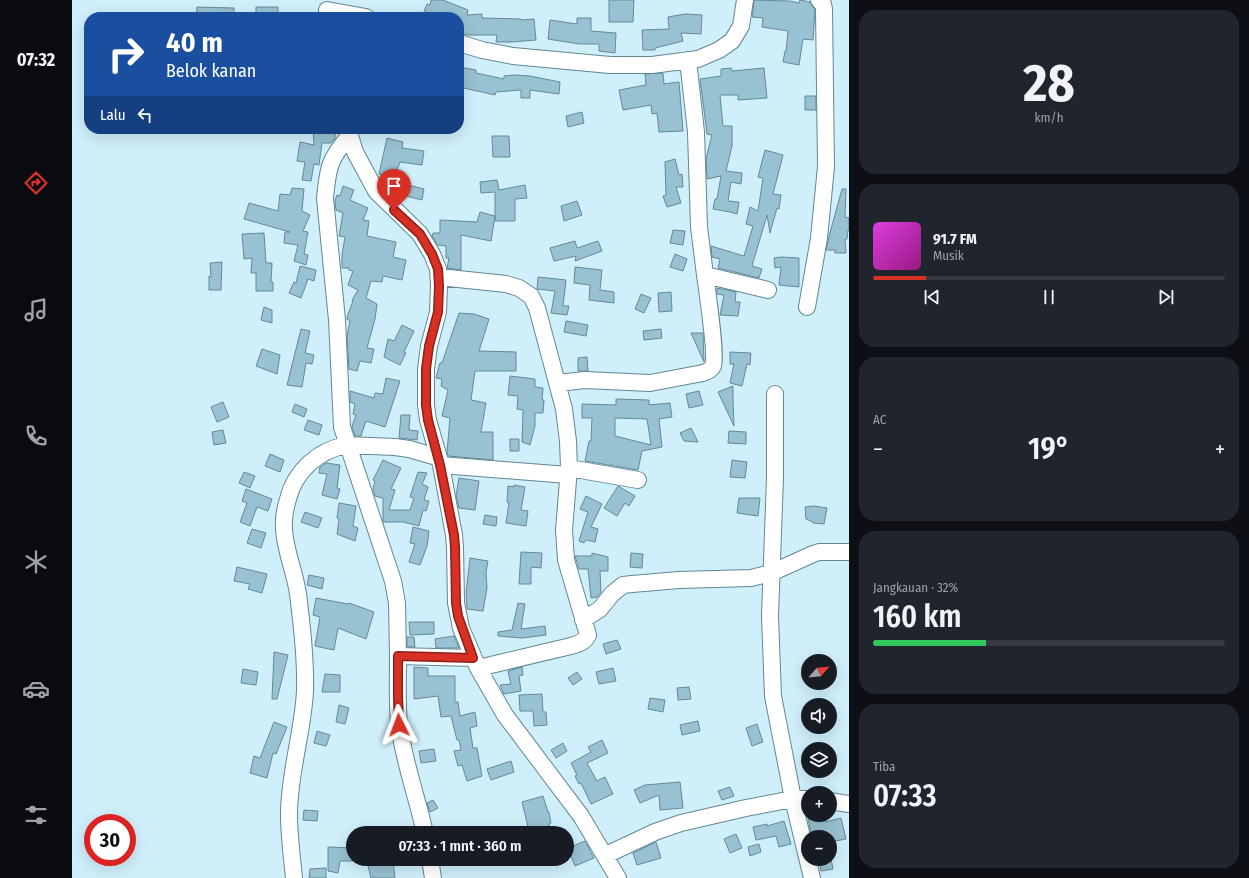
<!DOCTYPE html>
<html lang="id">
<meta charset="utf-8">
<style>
body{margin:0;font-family:"Fira Sans Condensed",sans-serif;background:#20242c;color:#f1f3f6;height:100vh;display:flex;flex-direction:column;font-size:15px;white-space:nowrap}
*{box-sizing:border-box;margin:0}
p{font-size:13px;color:#9ea1a6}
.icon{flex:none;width:22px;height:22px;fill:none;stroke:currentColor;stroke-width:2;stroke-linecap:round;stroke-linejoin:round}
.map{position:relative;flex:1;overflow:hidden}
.panel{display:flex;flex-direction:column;gap:10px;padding:10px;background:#0d0f14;width:400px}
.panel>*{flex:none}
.guide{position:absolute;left:12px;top:12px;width:380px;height:122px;border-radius:16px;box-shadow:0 4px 16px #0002;background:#1a4fa0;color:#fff;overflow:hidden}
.needle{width:26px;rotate:63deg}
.fabs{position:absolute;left:729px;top:654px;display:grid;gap:8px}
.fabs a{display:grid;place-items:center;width:36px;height:36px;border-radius:50%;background:#171b24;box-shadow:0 4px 16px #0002;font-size:20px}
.speed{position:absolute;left:12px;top:814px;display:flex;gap:8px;font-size:20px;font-weight:700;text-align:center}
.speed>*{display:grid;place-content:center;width:52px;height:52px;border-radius:50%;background:#171b24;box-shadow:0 4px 16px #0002;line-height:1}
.speed .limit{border:6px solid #d22;background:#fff;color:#111}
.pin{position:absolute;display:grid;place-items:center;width:34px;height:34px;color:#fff;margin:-41px -17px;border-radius:50% 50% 50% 0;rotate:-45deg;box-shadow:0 0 4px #0007}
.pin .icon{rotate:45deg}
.me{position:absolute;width:44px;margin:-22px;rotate:357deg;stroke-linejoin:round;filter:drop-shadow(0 0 3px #0008)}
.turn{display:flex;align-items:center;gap:14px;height:84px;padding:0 16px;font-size:18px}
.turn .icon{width:52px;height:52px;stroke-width:2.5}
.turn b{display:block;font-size:28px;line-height:34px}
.then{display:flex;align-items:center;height:38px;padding:0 16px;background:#0003;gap:8px;font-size:15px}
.big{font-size:30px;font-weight:600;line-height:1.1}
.panel .card{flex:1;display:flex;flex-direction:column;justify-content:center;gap:6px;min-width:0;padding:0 14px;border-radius:16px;background:#20242c}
.panel .dial{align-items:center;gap:0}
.dial b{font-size:52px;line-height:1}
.song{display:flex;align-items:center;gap:12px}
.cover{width:48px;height:48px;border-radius:6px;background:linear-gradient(135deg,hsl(300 70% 55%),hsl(310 70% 35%))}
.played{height:4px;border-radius:2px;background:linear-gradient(90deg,#d93025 15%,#363941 15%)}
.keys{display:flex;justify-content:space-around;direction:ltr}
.heat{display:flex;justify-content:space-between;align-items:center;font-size:22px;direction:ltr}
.charge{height:6px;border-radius:3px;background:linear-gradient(90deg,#34c759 32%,#363941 0)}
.trip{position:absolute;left:274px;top:826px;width:228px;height:40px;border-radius:20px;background:#171b24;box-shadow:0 4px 16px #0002;font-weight:600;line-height:40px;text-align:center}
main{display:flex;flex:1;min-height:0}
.dock{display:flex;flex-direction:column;width:72px;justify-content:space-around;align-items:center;background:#090b0e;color:#9ea1a6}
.dock .icon{width:28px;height:28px}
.dock .active{color:#d93025}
.dock b{font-size:18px;color:#f1f3f6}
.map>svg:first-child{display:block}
.building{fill:#98c1d1;stroke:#648997;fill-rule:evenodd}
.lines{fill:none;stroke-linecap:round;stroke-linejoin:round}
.minor-casing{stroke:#628795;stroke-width:18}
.minor{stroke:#fff;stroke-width:16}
.route-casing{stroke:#8d1f18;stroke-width:10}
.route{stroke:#d93025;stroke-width:7}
</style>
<main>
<nav class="dock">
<b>07:32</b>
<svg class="icon active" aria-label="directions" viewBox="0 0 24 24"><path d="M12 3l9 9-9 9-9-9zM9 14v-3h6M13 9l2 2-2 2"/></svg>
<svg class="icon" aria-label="music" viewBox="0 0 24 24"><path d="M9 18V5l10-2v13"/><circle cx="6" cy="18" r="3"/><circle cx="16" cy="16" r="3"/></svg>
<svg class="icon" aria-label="phone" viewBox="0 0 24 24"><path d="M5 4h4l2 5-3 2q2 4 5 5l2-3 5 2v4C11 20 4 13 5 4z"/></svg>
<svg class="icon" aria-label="climate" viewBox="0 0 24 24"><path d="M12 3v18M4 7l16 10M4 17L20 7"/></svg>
<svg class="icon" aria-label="car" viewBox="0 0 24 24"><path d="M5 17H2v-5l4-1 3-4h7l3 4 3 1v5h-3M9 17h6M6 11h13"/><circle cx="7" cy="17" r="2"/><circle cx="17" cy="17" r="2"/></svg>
<svg class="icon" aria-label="filters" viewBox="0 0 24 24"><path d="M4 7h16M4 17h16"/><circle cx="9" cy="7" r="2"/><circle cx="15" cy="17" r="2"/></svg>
</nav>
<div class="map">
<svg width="777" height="878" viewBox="0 0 777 878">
<rect width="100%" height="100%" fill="#cfeffb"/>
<!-- building -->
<path class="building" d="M359,0H371L396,10L395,15L410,14V18L449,19V20L462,19L464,40L440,42H424L425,35H395L387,34V17H350L355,4L358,5Z
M537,0H562L561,22H537Z
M682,0L718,1L727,3L728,0L738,2L743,10L741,40L731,39L727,65L711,62L713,51H714L716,31L690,27L691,18L680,17Z
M125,7L162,8V17H124Z
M184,7H206V17H184Z
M613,14L630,15L629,34L609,33L611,41L583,48V50H571L570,30L597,29L596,17Z
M505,18H519V31L544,33L543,53L527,51V44H507L476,39L478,20L505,24Z
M387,67L404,70V73L432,79V76L443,75L458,76L488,82L487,94L458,90V98H449V90L424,92L423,95L387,87Z
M659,68L660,71L692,68L695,98L666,100V95H648L651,126H660V146L654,171L670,173L669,184L659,182L656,201L667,202L665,214L658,212L641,209L643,199H645L649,176L635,179L634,159L640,135L635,134L628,79L649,76V69Z
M591,73L592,84L607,82L611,131L587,132L585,113L580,114L579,105L551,110L547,90L574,85L573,74Z
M733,96H744V110H733Z
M510,112L512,123L496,127L494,116Z
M241,129H264L263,138L259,143H250L247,165L242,164L239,181L230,180L233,162L225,161L228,142L242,145Z
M420,136H437L438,157H421Z
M315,138L331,142L330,148L352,151L350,165L328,162L322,179L307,174Z
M693,150L711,155L701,194L709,195L707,209L705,208L698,233L695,215L680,266L690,269L687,278L646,268L648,259L640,257L639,246L672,256L681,226L674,224L678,207L686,211L691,178L686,177Z
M603,159L607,175L610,174L611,187H604L609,203L595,207L591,196L594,195L593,162Z
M425,180L427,190L453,185L455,198L443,199V221H423V216L419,241L389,235V270L375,268L377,258H374V246L366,245L360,236L361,233H368V220L405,222L408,212L423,216V192L409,193L408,182Z
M332,184L352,189L350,200L330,195Z
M271,186L282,190L278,200L296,208L291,220L297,221L295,236L324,242L321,257L334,260L330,280L311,276L310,282L299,281L294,298L305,304L303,319L295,348L302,349L299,363L288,361L285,371L277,369L275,336L278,321L275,319V317L281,301L280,300L286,290L276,285L281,271L277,270V268H270V255L273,237L267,236L271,213L264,210L263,201L265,195L268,196Z
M220,188L232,189L230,211L238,215L231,231L236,232L232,254L236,255L234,265L222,261L226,245L212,243L213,232H218L172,219L177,203L206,211L208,194L218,195Z
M770,189H774L773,217L777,218V230H776L775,239H773L774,253H763V250H754L759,229Z
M505,201L510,215L492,221L489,206Z
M601,230L613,231L611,245L598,243Z
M192,233L194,263H200L199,282H201V291H184V273H179L180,258L172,259L170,234Z
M503,241L505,248L526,241L530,251L503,261L504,256L482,261L478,248Z
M603,254L615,259L611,271L598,267Z
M709,257L727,258V287L707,285L709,267L703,268L702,258Z
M150,262L149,290H137V276L139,277L138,263Z
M228,266L244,270L242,281L236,279L229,298L217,293L222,282L224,283Z
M503,267L530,270L528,290L542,292V303L517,300L518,285L502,283Z
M466,277L494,280L491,306H497L495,315L479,313L483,291L465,289Z
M645,288L664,292L663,302H668L666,316L648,315L652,295L645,294Z
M599,292L600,311L587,312L586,293Z
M569,294L579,298L572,313L563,309Z
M192,307L200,310V323L189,320Z
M387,313L402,314L417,319L407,351L444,352V371H403L399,400L414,403L409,432H421V460L376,456L375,452L378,418L370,416L376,390L369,386L370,379L364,378L368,363H370Z
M494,321L516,325L514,336L492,332Z
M330,325L342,331L332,352L334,353L328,365L312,357L316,339L322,341Z
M229,329L238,331L233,353L242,355L240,364L234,363L230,387L215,385Z
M589,329L590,338L572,340L571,331Z
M619,333H631L632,362Z
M190,349L208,355L205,374L184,366Z
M658,352L679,353L678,365L675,364L670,386L658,383L662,364H658Z
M515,357L516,371H506V358Z
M438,376L463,379V387L471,388L470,400H472L471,413H463V426L458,445L450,442L451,410L445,409L446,396L436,395Z
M314,378L328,381L313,427L294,421L289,436H283L280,426L284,415L281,414L283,404L278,402V391L302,398L303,393L311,394Z
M661,386V400L662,426L646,392Z
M627,391L631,405L617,408L614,394Z
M544,399L577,400V405L598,403L600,417L587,419L590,447L570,451L566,470L513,461L517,441H519L520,418H510V404L544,405ZM543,418L575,419L579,445L543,436Z
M151,402L157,417L145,422L139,407Z
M223,404L235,409L232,417L220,412Z
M329,415H338L337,430L346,431L345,440L327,438Z
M236,420L250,425L247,435L232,430Z
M619,428L626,442L612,441L608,433Z
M151,430L154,443L142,445L140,432Z
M657,431L674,432V444L656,443Z
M438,439H447V451H438Z
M198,454L212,460L208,472L193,466Z
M311,460L329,468L319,489L323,490L317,510H338L342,498L338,497L346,472L355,473L350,484L356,487L352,500L357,501L354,511L351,510L347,526L331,522H311V498L303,496L301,489L303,481L301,480Z
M660,460L675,462L673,478L658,477Z
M254,463L268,465L265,488L268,489L265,499L250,495L255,474L247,473L248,467Z
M172,472L183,476L178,488L167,483Z
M387,478L407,481L403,510L387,508L384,496Z
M442,485L453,487L449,510L456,511L454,526L434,523L437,503L435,502L436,486L442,487Z
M546,486L563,496L557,506L553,503L545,516L532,508Z
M174,489L200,499L196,511L185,507L178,526L168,522L175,503L170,501Z
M514,496L530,504L519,527L526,529L523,542L514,540L512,543L507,541L516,512L508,509Z
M667,498H688L686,516L665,513Z
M267,503L284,506L281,526L286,528L283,541L265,534L267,519L265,518Z
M742,506L755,508L752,524L741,523V522L734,519L733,507Z
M233,512L250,518L246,528L229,522Z
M413,515L425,517L424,526L411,524Z
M341,527L357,531L355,546L348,565L337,562L343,544L338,543Z
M180,529L194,533L189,548L175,543Z
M449,552L470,553L469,568L459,567V584H447Z
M520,553L536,557V571H528L529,592L525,597L519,598L516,569H507L503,556H520Z
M559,553L571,554L570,568L558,567Z
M398,558L416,561L414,572L415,588L411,611L395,609L394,593Z
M165,567L195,574L190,593L176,589L178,584L162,581Z
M237,575L252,578L250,589L235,585Z
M244,598L276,604L277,603L302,612L294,639L266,628L262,650L243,646L248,617L241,615Z
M446,603L453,604L449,629L473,626L474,635L450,638L426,636V632L440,630Z
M337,622H362V634L338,635Z
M382,636L387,648H364L363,639Z
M335,637H342L343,647H335Z
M545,640L549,649L534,654L531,644Z
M202,652L216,655L205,699H200Z
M342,667L356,668V676H383V702H386L388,716L403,712L405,726L398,728L401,748H405L410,776L395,781L390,765L386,766L382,751L389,750L387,740H385L379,716L369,717L366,696L342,699Z
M450,667L451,675L447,676L449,691L432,694L428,685L439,684L436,671Z
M541,668L544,681L527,684L524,672Z
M171,669L186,672L184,685L169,683Z
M505,672L510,679L501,685L496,678Z
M253,674L268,675V692H250Z
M617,687L619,699L606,700L605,688Z
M470,694L471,712H474L475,725L462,726L461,711H448L447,695Z
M578,698L593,700L591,712L576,709Z
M267,705L277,708L273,724L264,722Z
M626,721L628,731L610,735L608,725Z
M202,722L215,727L204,754L201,753L195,778L178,773L182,756L188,758Z
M685,724L691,742L680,746L674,728Z
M245,731L258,735L254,746L242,743Z
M530,740L536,753L515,763L525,781L533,777L541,794L519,804L509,783L507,784L503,776L505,775L499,763L519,752L516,747Z
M491,743L495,751L484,758L479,750Z
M362,749L364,761L349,763L347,751Z
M439,761L442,772L419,780L415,769Z
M608,782L611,808L588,810L587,795L568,803L562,790L573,785Z
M658,787L662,796L650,800L646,791Z
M471,796L476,812H477L479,823L477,824L479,833H463L462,826L456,827L450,802Z
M361,800L366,808L358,812L355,803Z
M232,810L246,811L245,821L231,820Z
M750,816L751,820H753V822L769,818L774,839L758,842V837H740L736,818Z
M712,821L719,844L707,847L704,836L684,840L681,827L695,824V826Z
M664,834L670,848L658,853L652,839Z
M513,841L522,858L503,866L496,848Z
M584,842L589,858L565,865L561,853Z
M687,844L689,852L678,856L676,847Z
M256,847L281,848V861H268L266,873L256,871Z
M747,859H759L761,869L749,871Z
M321,860L323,878H299L296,866Z
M254,868V878H237L238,869Z"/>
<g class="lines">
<!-- minor casing -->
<g class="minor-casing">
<path id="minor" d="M255,10L294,17
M387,43L410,50L441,56L538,65H580L626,59L647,50L660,41L669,26L673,0
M616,60L624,132L627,227L633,275L696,290
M276,129L283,152L304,191L348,234L360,254L366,269L367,286L366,312L357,346L354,369V405L356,420L369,465L382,535L383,547L384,603L389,628L406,668L433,715L509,816L546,878
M277,136C257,160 256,167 253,198L265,320L270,427L321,581L325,603L326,656L401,658
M367,277L434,284L447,288L459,296L465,308L492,409L496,441L497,468L492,530L494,560L516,635C513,642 506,644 499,646L406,668
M735,307L747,238L754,167L752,9L751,4L747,0
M486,383L513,380L578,383L631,373C636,371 639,370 641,366C645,356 635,290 633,275
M703,394V478L698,616L701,696L721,799L740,878
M369,465L496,475
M497,468L566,480
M511,620L528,609L540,594L551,585L560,584L607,580L679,578L699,573L741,554L747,552H777
M326,656C326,679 325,702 327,725C332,762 345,797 353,833
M758,801L777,804
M534,855L583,832L609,823L674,808L721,799H736
M358,859L361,878
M222,878C220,857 217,836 217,814C217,773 231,732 233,691C234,660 230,625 226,594C223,572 213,551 212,529C211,519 213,509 216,499C223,471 246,450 275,445L323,447L337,449L365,457"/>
</g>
<!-- minor -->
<use href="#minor" class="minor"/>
</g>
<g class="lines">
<!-- route casing -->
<g class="route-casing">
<path id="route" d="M322,210L348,234L360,254L366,269L367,286L366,312L357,346L354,369V405L356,420L368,465L382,535L383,547L384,603L386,616L401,658L326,656V696L327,725"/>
</g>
<!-- route -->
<use href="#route" class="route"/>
</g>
</svg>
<div class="fabs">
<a><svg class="needle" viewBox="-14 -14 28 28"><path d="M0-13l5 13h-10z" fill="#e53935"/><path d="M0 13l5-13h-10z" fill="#9ea1a6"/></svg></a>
<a><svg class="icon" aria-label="sound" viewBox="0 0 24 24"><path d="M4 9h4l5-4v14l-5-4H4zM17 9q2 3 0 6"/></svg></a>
<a><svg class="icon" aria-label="layers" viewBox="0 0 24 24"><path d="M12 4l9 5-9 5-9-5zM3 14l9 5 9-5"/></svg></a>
<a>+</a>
<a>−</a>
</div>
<div class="speed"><div class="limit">30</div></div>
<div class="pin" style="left:322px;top:210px;background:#d93025"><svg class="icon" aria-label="arrive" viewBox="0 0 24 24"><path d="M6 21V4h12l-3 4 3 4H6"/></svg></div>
<svg class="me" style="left:327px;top:725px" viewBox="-20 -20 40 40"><path d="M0-17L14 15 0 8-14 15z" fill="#d93025" stroke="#fff" stroke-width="4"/></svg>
<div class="trip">07:33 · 1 mnt · 360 m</div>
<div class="guide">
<div class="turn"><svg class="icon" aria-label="right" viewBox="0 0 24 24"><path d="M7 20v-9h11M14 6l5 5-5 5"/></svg><div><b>40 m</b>Belok kanan</div></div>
<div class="then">Lalu<svg class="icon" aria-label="left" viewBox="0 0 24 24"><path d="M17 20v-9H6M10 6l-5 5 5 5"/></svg></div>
</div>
</div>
<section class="panel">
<div class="card dial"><b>28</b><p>km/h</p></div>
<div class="card">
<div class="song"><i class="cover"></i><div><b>91.7 FM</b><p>Musik</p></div></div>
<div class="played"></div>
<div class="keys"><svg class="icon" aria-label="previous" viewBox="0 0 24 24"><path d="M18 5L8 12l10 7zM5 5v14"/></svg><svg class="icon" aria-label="pause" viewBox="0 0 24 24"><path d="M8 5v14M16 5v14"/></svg><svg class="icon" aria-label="next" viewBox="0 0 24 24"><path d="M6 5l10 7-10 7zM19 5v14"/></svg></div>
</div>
<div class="card"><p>AC</p>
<div class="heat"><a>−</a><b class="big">19°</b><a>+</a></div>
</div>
<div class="card"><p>Jangkauan · 32%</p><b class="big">160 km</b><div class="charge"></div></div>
<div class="card"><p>Tiba</p><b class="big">07:33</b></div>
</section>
</main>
